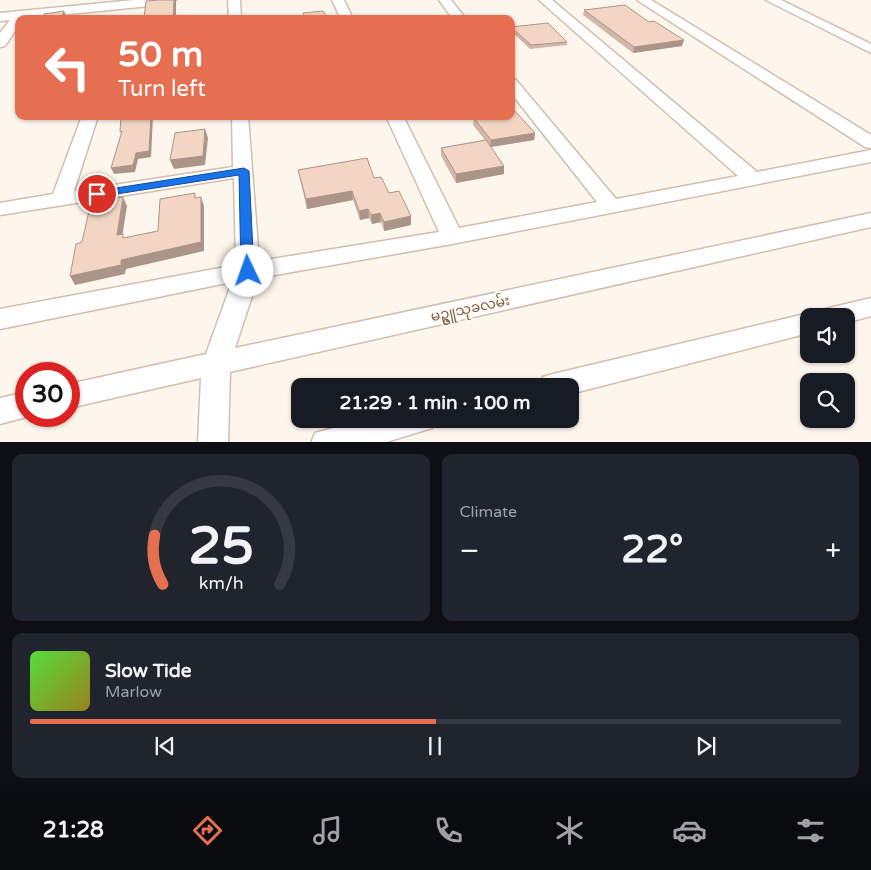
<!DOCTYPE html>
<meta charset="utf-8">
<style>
body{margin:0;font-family:"Varela Round","Noto Sans Myanmar",sans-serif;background:#20242c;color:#f1f3f6;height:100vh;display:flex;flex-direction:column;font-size:19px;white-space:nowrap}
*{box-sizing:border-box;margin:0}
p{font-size:16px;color:#9ea1a6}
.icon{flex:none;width:28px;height:28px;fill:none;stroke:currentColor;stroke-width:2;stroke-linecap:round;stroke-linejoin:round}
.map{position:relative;height:442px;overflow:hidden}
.panel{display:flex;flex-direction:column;gap:12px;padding:12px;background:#0d0f14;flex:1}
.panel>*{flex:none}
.top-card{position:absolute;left:15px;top:15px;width:500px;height:105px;border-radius:10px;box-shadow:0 1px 4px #0004;background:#e76f51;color:#fff;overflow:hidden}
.fabs{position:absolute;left:800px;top:308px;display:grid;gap:10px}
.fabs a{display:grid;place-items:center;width:55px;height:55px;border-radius:10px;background:#171b24;box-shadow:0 1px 4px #0004;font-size:25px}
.speed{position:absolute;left:15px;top:362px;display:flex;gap:10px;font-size:25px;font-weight:700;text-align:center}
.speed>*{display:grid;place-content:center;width:65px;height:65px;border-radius:50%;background:#171b24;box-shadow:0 1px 4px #0004;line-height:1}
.speed .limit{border:8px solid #d22;background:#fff;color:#111}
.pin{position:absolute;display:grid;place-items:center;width:42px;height:42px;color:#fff;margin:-21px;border:2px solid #fff;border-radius:50%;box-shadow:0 1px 5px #0007}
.me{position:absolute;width:55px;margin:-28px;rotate:357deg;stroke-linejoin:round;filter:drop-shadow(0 0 4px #0008)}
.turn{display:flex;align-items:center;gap:18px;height:105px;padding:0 20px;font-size:22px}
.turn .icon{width:65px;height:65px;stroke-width:2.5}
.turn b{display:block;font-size:35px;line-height:42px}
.big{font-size:38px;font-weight:700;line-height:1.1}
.panel .widget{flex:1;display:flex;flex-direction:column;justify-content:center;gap:8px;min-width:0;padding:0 18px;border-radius:10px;background:#20242c}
.panel .dial{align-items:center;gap:0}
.dial svg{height:130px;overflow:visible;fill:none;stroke:#363941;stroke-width:7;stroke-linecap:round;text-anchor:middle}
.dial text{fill:#f1f3f6;stroke:none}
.song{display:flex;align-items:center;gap:15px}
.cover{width:60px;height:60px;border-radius:8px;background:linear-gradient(135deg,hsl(110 70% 55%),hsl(50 70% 35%))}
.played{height:5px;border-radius:2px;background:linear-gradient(90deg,#e76f51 50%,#363941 50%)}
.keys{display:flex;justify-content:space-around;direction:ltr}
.heat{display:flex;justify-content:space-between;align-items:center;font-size:28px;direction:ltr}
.panel .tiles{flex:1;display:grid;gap:12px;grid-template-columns:1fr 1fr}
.widget:last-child{grid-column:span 2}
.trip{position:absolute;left:291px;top:378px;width:288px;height:50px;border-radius:10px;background:#171b24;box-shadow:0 1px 4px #0004;font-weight:700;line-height:50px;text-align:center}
.menu{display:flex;height:80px;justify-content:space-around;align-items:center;background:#090b0e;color:#9ea1a6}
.menu .icon{width:35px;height:35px}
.menu .on{color:#e76f51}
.menu b{font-size:22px;color:#f1f3f6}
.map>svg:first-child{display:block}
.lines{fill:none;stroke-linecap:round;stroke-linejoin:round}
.minor-casing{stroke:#d1beb0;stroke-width:3}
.minor{fill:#fff;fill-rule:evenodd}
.wall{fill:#d1b7a8}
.shaded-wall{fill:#aa9588}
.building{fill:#f3d5c3;stroke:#aa9588}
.route{fill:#1a73e8;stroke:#114b97}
.labels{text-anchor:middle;stroke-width:5;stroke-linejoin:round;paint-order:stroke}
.street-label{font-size:14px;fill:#7a5c4d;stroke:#fffaf3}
</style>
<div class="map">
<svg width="871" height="443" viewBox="0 0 871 443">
<rect width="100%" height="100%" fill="#fdf6ec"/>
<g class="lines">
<!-- minor casing -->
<g class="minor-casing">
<path id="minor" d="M134,0H176L170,4L19,19V25L5,46L0,47V33L10,20L0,21V13Z
M228,0H240L241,19H229Z
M332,0H344L353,19H341Z
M439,0H451L466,19H453Z
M539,0H552L757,172L871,150V162L452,244L258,278L235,348L871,213V227L230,372L228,443H198L201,378L69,408V384L206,354L232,282L0,329V309L236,265L234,178L0,215V203L53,194L82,116H98L74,191L233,167L232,116H248L259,261L439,232L386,116H403L459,228L597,202L511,93V78L516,80L616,199L738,176Z
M637,0H651L871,135V148L865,147Z
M766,0H781L871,44V53Z
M871,298V316L846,323V316H821L825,309Z
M809,313L818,316H809V333L570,394V386H539L543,377L553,374Z
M26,392V416H30L0,424V398Z
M368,419H437L432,428L383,443H311L315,433Z"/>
</g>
<!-- minor -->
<use href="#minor" class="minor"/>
</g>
<!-- wall -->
<path class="wall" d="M584,10L682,46L633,53L583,15Z
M511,27L567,42V45L530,49L511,31Z
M474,118L535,133L534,140L491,147L504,166V174L456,183L441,156V148L485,140L473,125Z
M298,170L374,178L389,193L411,225L384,231L381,222L372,224L369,218L360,220L353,200L307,209Z"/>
<!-- shaded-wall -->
<path class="shaded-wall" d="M174,0H176V19H173Z
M64,11L67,18L66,19H61Z
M684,40L682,46L633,53L634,47Z
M151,116H153L151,157L138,159L135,172L114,174L111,168L136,153Z
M205,129L208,138L205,165L174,169L170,160Z
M535,133L534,140L490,147L491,140Z
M504,166V174L456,183V174Z
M352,191L353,200L307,209L306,199Z
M123,197L127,206L121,244L117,235Z
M201,197L204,206V251L126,269L125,274L75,285L70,276L121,260Z
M368,209L369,218L360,220L359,211Z
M380,213L381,222L372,224L371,215Z
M411,216V225L384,231V222Z"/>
<!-- building -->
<path class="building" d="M158,0H174L173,19H144L146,1Z
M625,5L649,22L654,21L684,40L634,47L584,10Z
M64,11L61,19H40L44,14Z
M323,11L328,19H305L303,13Z
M548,23L567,42L531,45L511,27Z
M514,110L535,133L491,140L474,118L483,116H511V111Z
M121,116H151L149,151L136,153L133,165L111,168L122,131L120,132Z
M205,129L203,156L170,160L175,133Z
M486,140L504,166L456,174L441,148Z
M367,158L374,178L381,177L389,193L399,191L411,216L384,222L380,213L371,215L368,209L359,211L352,191L306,199L298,170Z
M195,193V198L201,197V242L121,260V265L70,276L76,244L82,242L91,202L123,197L117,235L123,234V238L158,231L160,199Z"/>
<!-- route -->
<path class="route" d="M244,168L249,171L254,271L248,276L241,271L239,175L97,197L92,194L97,191Z"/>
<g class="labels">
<!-- street labels -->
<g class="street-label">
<text transform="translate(470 308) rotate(-12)" y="5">မဥ္ဇူသုခလမ်း</text>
</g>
</g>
</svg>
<div class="fabs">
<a><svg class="icon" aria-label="sound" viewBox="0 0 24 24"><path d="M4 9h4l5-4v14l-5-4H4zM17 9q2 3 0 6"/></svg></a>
<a><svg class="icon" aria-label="search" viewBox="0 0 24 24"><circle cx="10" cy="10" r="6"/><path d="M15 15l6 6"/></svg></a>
</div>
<div class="speed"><div class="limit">30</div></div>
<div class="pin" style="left:97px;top:194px;background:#d93025"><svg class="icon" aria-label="arrive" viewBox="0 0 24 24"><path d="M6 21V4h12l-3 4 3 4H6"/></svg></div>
<svg class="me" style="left:248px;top:271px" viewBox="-20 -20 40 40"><circle r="19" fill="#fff"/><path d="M0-13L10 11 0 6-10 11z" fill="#1a73e8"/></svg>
<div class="trip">21:29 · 1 min · 100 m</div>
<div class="top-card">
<div class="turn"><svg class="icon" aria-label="left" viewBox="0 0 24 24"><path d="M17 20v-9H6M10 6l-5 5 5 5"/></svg><div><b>50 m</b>Turn left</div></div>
</div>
</div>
<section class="panel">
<div class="tiles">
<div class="widget dial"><svg viewBox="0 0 100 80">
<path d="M14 69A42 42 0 1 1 86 69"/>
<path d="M14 69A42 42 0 0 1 9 39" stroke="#e76f51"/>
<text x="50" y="56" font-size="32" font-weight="700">25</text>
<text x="50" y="72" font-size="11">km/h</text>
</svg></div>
<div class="widget"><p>Climate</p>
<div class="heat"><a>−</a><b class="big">22°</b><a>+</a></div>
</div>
<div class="widget">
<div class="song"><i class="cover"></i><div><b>Slow Tide</b><p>Marlow</p></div></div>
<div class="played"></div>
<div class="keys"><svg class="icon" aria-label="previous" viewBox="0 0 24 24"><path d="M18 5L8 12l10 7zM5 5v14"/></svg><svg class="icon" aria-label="pause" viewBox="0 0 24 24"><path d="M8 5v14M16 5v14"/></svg><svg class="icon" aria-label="next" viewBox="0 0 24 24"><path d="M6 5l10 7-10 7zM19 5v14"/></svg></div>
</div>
</div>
</section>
<nav class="menu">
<b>21:28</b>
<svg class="icon on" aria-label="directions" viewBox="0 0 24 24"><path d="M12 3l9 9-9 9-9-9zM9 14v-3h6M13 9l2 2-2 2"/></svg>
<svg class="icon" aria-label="music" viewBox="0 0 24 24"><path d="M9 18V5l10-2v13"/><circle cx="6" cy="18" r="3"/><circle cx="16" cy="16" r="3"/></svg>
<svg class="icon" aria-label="phone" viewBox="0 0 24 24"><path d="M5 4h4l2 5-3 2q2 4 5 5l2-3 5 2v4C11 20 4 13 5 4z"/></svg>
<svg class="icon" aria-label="climate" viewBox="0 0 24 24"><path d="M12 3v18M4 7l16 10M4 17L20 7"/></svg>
<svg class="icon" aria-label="car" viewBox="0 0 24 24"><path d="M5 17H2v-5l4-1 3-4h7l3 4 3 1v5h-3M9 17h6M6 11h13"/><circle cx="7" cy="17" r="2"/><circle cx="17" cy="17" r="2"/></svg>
<svg class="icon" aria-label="filters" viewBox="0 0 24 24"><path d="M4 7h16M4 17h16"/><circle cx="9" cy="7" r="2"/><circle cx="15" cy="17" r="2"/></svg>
</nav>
